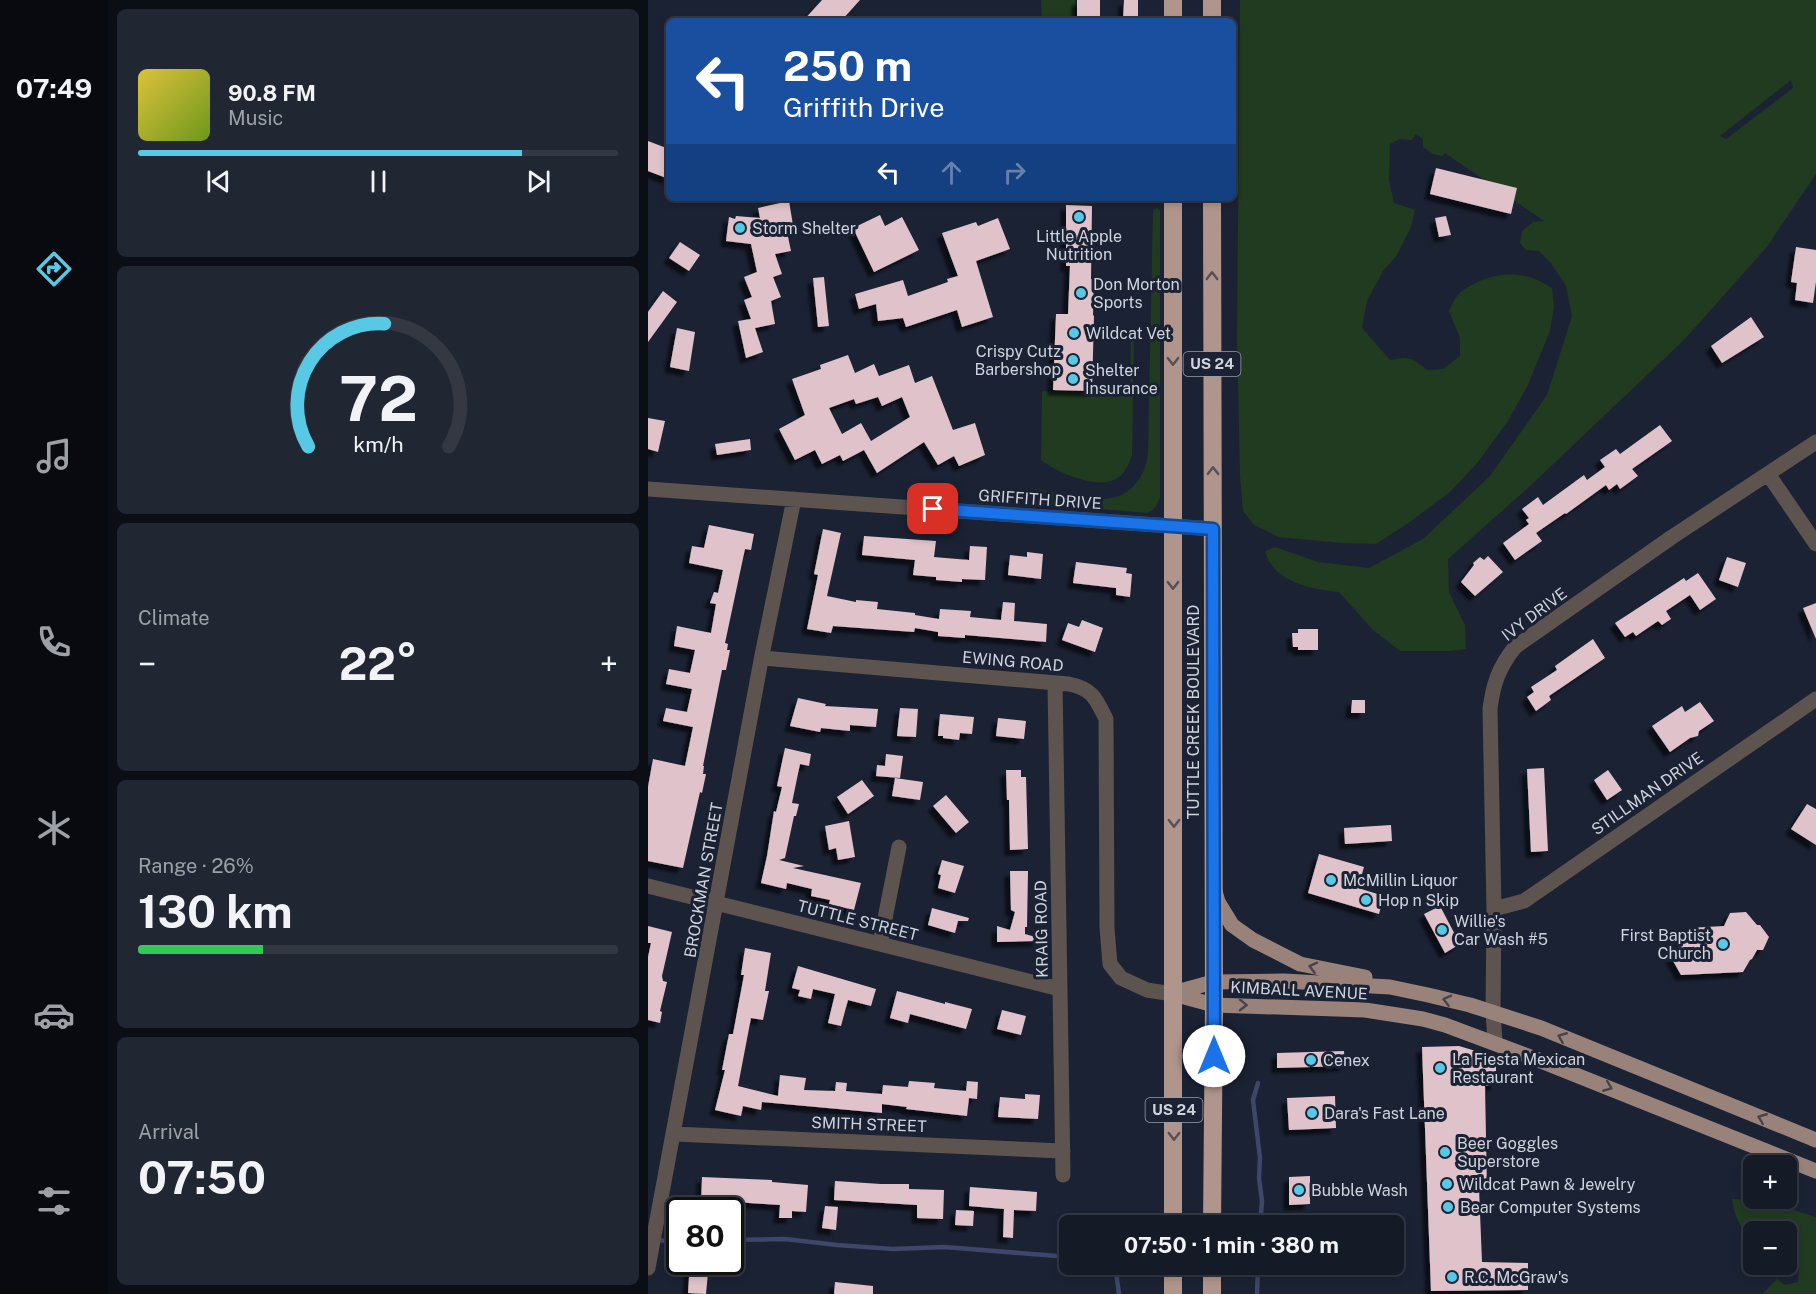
<!DOCTYPE html>
<meta charset="utf-8">
<style>
body{margin:0;font-family:"Public Sans",sans-serif;background:#212732;color:#f1f3f6;height:100vh;display:flex;flex-direction:column;font-size:22px;white-space:nowrap}
*{box-sizing:border-box;margin:0}
p{font-size:20px;color:#9da1a7}
.icon{flex:none;width:33px;height:33px;fill:none;stroke:currentColor;stroke-width:2;stroke-linecap:round;stroke-linejoin:round}
.map{position:relative;flex:1;overflow:hidden}
.drawer{display:flex;flex-direction:column;gap:9px;padding:9px;background:#0b0e15;width:540px}
.drawer>*{flex:none}
.top-card{position:absolute;left:18px;top:18px;width:570px;height:183px;border-radius:9px;box-shadow:0 3px 9px #0003,0 0 0 2px #333843;background:#1a4fa0;color:#fff;overflow:hidden}
.fabs{position:absolute;left:1095px;top:1155px;display:grid;gap:12px}
.fabs a{display:grid;place-items:center;width:54px;height:54px;border-radius:9px;background:#141a26;box-shadow:0 3px 9px #0003,0 0 0 2px #333843;font-size:30px}
.speed{position:absolute;left:18px;top:1197px;display:flex;gap:12px;font-size:30px;font-weight:700;text-align:center}
.speed>*{display:grid;place-content:center;width:78px;height:78px;border-radius:50%;background:#141a26;box-shadow:0 3px 9px #0003,0 0 0 2px #333843;line-height:1}
.speed .limit{border:3px solid #111;border-radius:9px;background:#fff;color:#111}
.pin{position:absolute;display:grid;place-items:center;width:51px;height:51px;color:#fff;margin:-26px;border-radius:12px;box-shadow:0 3px 9px #0006}
.me{position:absolute;width:66px;margin:-33px;rotate:0deg;stroke-linejoin:round;filter:drop-shadow(0 0 4px #0008)}
.turn{display:flex;align-items:center;gap:21px;height:126px;padding:0 18px;font-size:27px}
.turn .icon{width:78px;height:78px;stroke-width:2.5}
.turn b{display:block;font-size:42px;line-height:51px}
.lanes{display:flex;align-items:center;height:57px;padding:0 18px;background:#0003;justify-content:center;gap:30px;direction:ltr}
.lanes .off{opacity:.35}
.big{font-size:45px;font-weight:700;line-height:1.1}
.drawer .card{flex:1;display:flex;flex-direction:column;justify-content:center;gap:9px;min-width:0;padding:0 21px;border-radius:9px;background:#212732}
.drawer .dial{align-items:center;gap:0}
.dial svg{height:156px;overflow:visible;fill:none;stroke:#333843;stroke-width:7;stroke-linecap:round;text-anchor:middle}
.dial text{fill:#f1f3f6;stroke:none}
.song{display:flex;align-items:center;gap:18px}
.cover{width:72px;height:72px;border-radius:9px;background:linear-gradient(135deg,hsl(50 70% 55%),hsl(80 70% 35%))}
.played{height:6px;border-radius:3px;background:linear-gradient(90deg,#58c9e4 80%,#333843 80%)}
.keys{display:flex;justify-content:space-around;direction:ltr}
.heat{display:flex;justify-content:space-between;align-items:center;font-size:33px;direction:ltr}
.charge{height:9px;border-radius:4px;background:linear-gradient(90deg,#34c759 26%,#333843 0)}
.trip{position:absolute;left:411px;top:1215px;width:345px;height:60px;border-radius:9px;background:#141a26;box-shadow:0 3px 9px #0003,0 0 0 2px #333843;font-weight:700;line-height:60px;text-align:center}
main{display:flex;flex:1;min-height:0}
.tab-bar{display:flex;flex-direction:column;width:108px;justify-content:space-around;align-items:center;background:#080a0f;color:#9da1a7}
.tab-bar .icon{width:42px;height:42px}
.tab-bar .current{color:#58c9e4}
.tab-bar b{font-size:27px;color:#f1f3f6}
.map>svg:first-child{display:block}
.green{fill:#203b20;fill-rule:evenodd}
.lines{fill:none;stroke-linecap:round;stroke-linejoin:round}
.stream{stroke:#3e466a;stroke-width:4.5}
.building{fill:#dfc2ca;fill-rule:evenodd;filter:url(#shadow)}
.minor{stroke:#5d534f;stroke-width:15}
.major{stroke:#98827a;stroke-width:15}
.highway{stroke:#af958b;stroke-width:18}
.oneway{stroke:#565056}
.oneway2{stroke:#47444c}
.route-casing{stroke:#114b97;stroke-width:15}
.route{stroke:#1a73e8;stroke-width:10}
.poi-dot{fill:#58c9e4;stroke:#1b2233;stroke-width:2}
.labels{text-anchor:middle;stroke-width:6;stroke-linejoin:round;paint-order:stroke}
.shield{fill:#1b2233;stroke:#989eab;stroke-width:1.5}
.shield-label{font-size:15px;font-weight:bold;fill:#ced3de}
.poi-label{font-size:16px;fill:#ced3de;stroke:#1b2233;text-anchor:start}
.street-label{font-size:16px;fill:#ced3de;stroke:#1b2233}
</style>
<main>
<nav class="tab-bar">
<b>07:49</b>
<svg class="icon current" aria-label="directions" viewBox="0 0 24 24"><path d="M12 3l9 9-9 9-9-9zM9 14v-3h6M13 9l2 2-2 2"/></svg>
<svg class="icon" aria-label="music" viewBox="0 0 24 24"><path d="M9 18V5l10-2v13"/><circle cx="6" cy="18" r="3"/><circle cx="16" cy="16" r="3"/></svg>
<svg class="icon" aria-label="phone" viewBox="0 0 24 24"><path d="M5 4h4l2 5-3 2q2 4 5 5l2-3 5 2v4C11 20 4 13 5 4z"/></svg>
<svg class="icon" aria-label="climate" viewBox="0 0 24 24"><path d="M12 3v18M4 7l16 10M4 17L20 7"/></svg>
<svg class="icon" aria-label="car" viewBox="0 0 24 24"><path d="M5 17H2v-5l4-1 3-4h7l3 4 3 1v5h-3M9 17h6M6 11h13"/><circle cx="7" cy="17" r="2"/><circle cx="17" cy="17" r="2"/></svg>
<svg class="icon" aria-label="filters" viewBox="0 0 24 24"><path d="M4 7h16M4 17h16"/><circle cx="9" cy="7" r="2"/><circle cx="15" cy="17" r="2"/></svg>
</nav>
<section class="drawer">
<div class="card">
<div class="song"><i class="cover"></i><div><b>90.8 FM</b><p>Music</p></div></div>
<div class="played"></div>
<div class="keys"><svg class="icon" aria-label="previous" viewBox="0 0 24 24"><path d="M18 5L8 12l10 7zM5 5v14"/></svg><svg class="icon" aria-label="pause" viewBox="0 0 24 24"><path d="M8 5v14M16 5v14"/></svg><svg class="icon" aria-label="next" viewBox="0 0 24 24"><path d="M6 5l10 7-10 7zM19 5v14"/></svg></div>
</div>
<div class="card dial"><svg viewBox="0 0 100 80">
<path d="M14 69A42 42 0 1 1 86 69"/>
<path d="M14 69A42 42 0 0 1 53 6" stroke="#58c9e4"/>
<text x="50" y="56" font-size="32" font-weight="700">72</text>
<text x="50" y="72" font-size="11">km/h</text>
</svg></div>
<div class="card"><p>Climate</p>
<div class="heat"><a>−</a><b class="big">22°</b><a>+</a></div>
</div>
<div class="card"><p>Range · 26%</p><b class="big">130 km</b><div class="charge"></div></div>
<div class="card"><p>Arrival</p><b class="big">07:50</b></div>
</section>
<div class="map">
<svg width="1168" height="1294" viewBox="0 0 1168 1294">
<defs>
<filter id="shadow"><feDropShadow dx="-5.5" dy="5.5" stdDeviation="1.5" flood-color="#0009"/></filter>
</defs>
<rect width="100%" height="100%" fill="#1b2233"/>
<!-- green -->
<path class="green" d="M393,0H427V21H394Z
M592,0H1168V174L1118,248L1036,340L880,488L800,559L801,592L817,625L818,649L803,651H752L725,630L691,592C663,589 626,583 617,551L627,547L670,562L721,568L775,539L842,476L899,395L924,316L918,286L903,263L891,251L878,250L872,243L874,231L885,222L896,221L797,153L794,156L785,154L775,147V139L768,134L764,140L752,139L742,144L741,180L746,203L767,210L763,227L749,255L735,271L719,301L714,328L742,360C761,356 764,357 779,370L795,369L812,356V338L801,311C804,305 808,295 814,291C842,271 875,268 904,288L906,307L902,331L880,385L860,421L830,462L802,492L759,524L728,544L693,543L631,537L606,525L595,511L592,476L589,336ZM1143,80L1145,88L1078,139L1072,136Z
M509,208L512,210V498C509,505 507,510 499,513L385,503L381,497L385,490L388,489C409,492 445,502 464,498C486,494 499,472 500,452L505,210Z
M473,335L486,337L484,456C480,465 477,474 468,479C449,490 408,472 393,460L394,391L482,394L483,339L473,338Z
M1084,1199L1116,1201L1168,1217V1294H1114L1129,1279L1136,1285L1150,1282L1151,1266L1139,1241L1138,1232H1106L1105,1237C1092,1231 1086,1214 1084,1199Z"/>
<g class="lines">
<!-- stream -->
<path class="stream" d="M610,1083L605,1100L612,1158L611,1178L614,1201L612,1226
M7,1240L32,1242
M82,1240L137,1239L189,1245L245,1249L296,1247L422,1257
M467,1264L471,1294
M609,1294L610,1264"/>
</g>
<!-- building -->
<path class="building" d="M174,0H212L193,21H155Z
M429,0H452V21H429Z
M476,0H490V21H475Z
M0,141L21,149V179L0,171Z
M788,168L869,188L863,214L782,194Z
M141,201L146,231L139,232L143,251L127,254L134,274L125,277L133,297L123,301L127,324L107,328L115,352L98,358L90,321L103,319L96,300L104,297L96,277L109,272L103,244L78,241L81,217L87,219L88,216L112,218L110,208Z
M418,205L444,206L443,279H446L445,315L446,316L444,391L405,390L408,314H420L422,266H418Z
M232,215L237,226L254,217L271,250L226,272L205,228Z
M798,216L803,235L791,237L787,218Z
M350,218L362,249L328,261L345,317L314,327L309,310L258,327L255,318L230,321L228,304L211,309L207,294L255,280L260,296L300,282L299,279L310,276L294,233L328,222L330,226Z
M32,242L52,255L41,271L21,258Z
M1148,247L1168,250V282L1165,303L1147,300L1149,283L1143,282Z
M176,277L181,326L170,327L165,278Z
M15,291L29,302L0,342V312Z
M1103,317L1116,337L1074,363L1063,346Z
M29,328L47,332L41,371L22,367Z
M200,355L207,373L226,364L231,376L261,365L267,383L284,376L305,430L327,423L337,455L311,466L306,456L290,465L276,442L229,473L216,450L195,461L192,455L174,464L167,450L147,460L131,429L157,415L144,379L173,369L172,365ZM230,397L234,406L254,397L262,417L223,441L213,423L194,434L181,408L206,399L208,404Z
M0,418L17,421L10,452L0,449Z
M1012,425L1024,441L984,469L990,476L972,489L969,484L961,490L958,485L918,514L917,513L888,533L894,541L867,560L855,543L881,524L878,520L881,518L874,509L890,497L895,505L936,475L939,480L957,467L952,460L968,449L972,454Z
M102,439L103,450L69,455L67,444Z
M61,525L106,534L103,550L97,549L77,643L80,644L79,650H82L78,670H74L55,766H56L55,774H58L54,793L52,792L35,868L0,861V787L5,759L37,766L45,727L15,721L18,708L39,712L44,689L18,684L21,669L42,673L47,650L26,646L29,626L63,633L68,604L62,603L66,592L70,593L75,570L41,563L44,546L56,548Z
M175,529L193,533L179,596L208,602V600L230,602L229,609L267,613V615L291,619L292,609L323,611L322,617L353,620L355,602L367,603L366,621L399,624L398,642L317,635V638L290,636V632L267,628L266,632L185,626L183,633L159,629L170,575L166,574Z
M216,536L288,541L286,557L321,560L322,546L339,547L337,580L314,579V582L288,580V577L265,575L267,560L214,555Z
M379,552L395,554L393,579L360,575L362,555L379,557Z
M840,556L855,572L827,596L813,582L826,565L825,563L832,557L836,560Z
M1079,557L1098,563L1090,587L1071,580Z
M428,562L479,568L478,573L484,574L482,597L468,595V588L425,583Z
M1050,573L1068,599L1052,610L1042,595L1018,611L1023,619L1014,625L1010,621L988,636L985,632L977,637L967,623L1036,578L1038,581Z
M1168,603V639L1155,608Z
M434,620L455,628L447,652L414,640L420,623L431,627Z
M650,629H670V650H650V647H645L644,633H650Z
M945,639L957,658L901,696L903,700L888,711L879,697L886,692L883,687L909,670L907,666Z
M150,698L178,704L177,706L230,709L228,727L202,725V731L173,728L172,732L142,726Z
M704,700H717V713H703Z
M1052,702L1066,721L1051,731L1050,736L1042,738L1022,752L1004,726L1034,706L1037,712Z
M252,708L270,709L268,737L249,736Z
M292,714L326,717L324,734L312,733L311,740L295,738V736H290Z
M350,718L378,721L376,739L348,736Z
M137,748L163,754L161,766L152,764L144,803L151,804L148,816H146L137,858L131,860L156,866L145,868L213,883L206,910L181,904L182,900L163,896L164,889L139,883L138,889L113,883L119,856L126,811L128,812L134,787L129,786Z
M238,754L255,756L252,778L228,776L229,765L237,766Z
M896,768L900,851L883,852L879,769Z
M358,770H373V777H378L380,849L362,850L361,800H359Z
M960,770L974,790L959,800L946,780Z
M247,778L275,782L272,800L244,796Z
M214,780L226,796L200,814L189,797Z
M298,795L321,822L308,833L285,806Z
M1159,804L1168,809V845L1143,829Z
M201,821L207,857L190,860L188,848L181,850L177,826Z
M743,825L744,841L697,844L696,828Z
M671,854L716,867L710,888L736,896L731,914L660,893Z
M294,860L316,866L307,893L290,888L293,875L290,874Z
M362,871H380L379,927H377V934L391,938L390,941L349,942V926L362,930L367,912L363,910Z
M792,906L812,944L797,953L776,914Z
M284,908L321,918L320,921H310L307,933L280,925Z
M1098,912L1109,925H1112L1121,937L1115,950H1109L1104,959L1102,960L1095,972L1033,975L1024,959L1040,928L1076,926L1082,913Z
M0,926L24,932L14,976L15,981L19,982L12,1011L14,1012L12,1023L0,1020V957L3,943H0Z
M97,948L123,953L117,991H121L115,1020L103,1018L90,1086L130,1096L132,1075L158,1078L156,1090L187,1091L188,1082L199,1083L198,1091L234,1094L235,1085L260,1087L261,1081L287,1083L286,1088L318,1091L319,1081L330,1082L329,1099L321,1098L319,1116L258,1109L259,1107L234,1104V1113L114,1102L113,1110L95,1106L93,1116L67,1110L77,1070H74L81,1034H85L96,975H93Z
M150,966L228,989L223,1006L200,1000L193,1026L180,1023L187,994L165,989L163,999L150,996L152,990L144,988Z
M249,991L297,1004V1002L324,1009L318,1029L262,1014L260,1023L242,1018Z
M354,1010L378,1016L373,1035L349,1029Z
M811,1046L848,1057V1085L837,1086L839,1187L831,1188L834,1262L880,1263V1290L783,1291L774,1047Z
M696,1051L697,1066L629,1068V1053Z
M377,1094L392,1095L390,1119L350,1117L352,1097L377,1099Z
M687,1096L688,1128L641,1130L639,1098Z
M662,1176V1204L641,1205V1177Z
M54,1177L124,1180V1182L160,1185L158,1212L144,1211V1218H131L132,1205L70,1201V1206L53,1205Z
M187,1181L233,1184H261V1189L296,1190L295,1219L269,1218V1205L186,1200Z
M322,1187L389,1192L388,1211L366,1210L365,1238L355,1237L356,1209L321,1206Z
M177,1206L190,1207L188,1230L174,1228Z
M308,1210L326,1211L325,1226L307,1225Z
M42,1262H61L58,1294L40,1293Z
M187,1282L225,1286V1294H186Z"/>
<g class="lines">
<!-- minor -->
<path class="minor" d="M1120,474L1168,544
M0,489L565,529
M114,658L421,684C445,689 448,699 458,719L459,928L462,964L473,978L499,990L525,994
M407,683L415,1175
M0,886L412,989
M846,909L876,901L1168,699
M232,944L251,847
M847,1042L845,1012L846,909L842,709C845,684 851,667 867,647L1024,537L1168,442
M26,1134L415,1151
M0,1268L114,655L146,499"/>
<!-- major -->
<path class="major" d="M567,891L570,902L584,925L605,940L652,964L717,977
M525,993L565,982L636,981L742,987L780,995L822,1005L893,1028L1168,1140
M525,994L566,1005L717,1010L775,1019L797,1025L888,1059L1168,1171"/>
<!-- highway -->
<path class="highway" d="M525,0V21
M564,0V21
M525,198V1226
M564,198L566,1005L564,1226
M525,1294V1264
M564,1294V1264"/>
</g>
<!-- one-way arrows -->
<defs><path id="oneway-chevron" d="M-2-3.5L2.5 0L-2 3.5" fill="none" stroke-width="1.6" stroke-linecap="round" stroke-linejoin="round" transform="scale(1.5)"/></defs>
<g class="oneway">
<use href="#oneway-chevron" transform="translate(564 276) rotate(-90)"/>
<use href="#oneway-chevron" transform="translate(525 361) rotate(90)"/>
<use href="#oneway-chevron" transform="translate(565 471) rotate(-90)"/>
<use href="#oneway-chevron" transform="translate(525 585) rotate(90)"/>
<use href="#oneway-chevron" transform="translate(526 823) rotate(90)"/>
<use href="#oneway-chevron" transform="translate(526 1136) rotate(90)"/>
</g>
<g class="oneway2">
<use href="#oneway-chevron" transform="translate(665 967) rotate(-166)"/>
<use href="#oneway-chevron" transform="translate(799 1000) rotate(-166)"/>
<use href="#oneway-chevron" transform="translate(595 1005) rotate(1)"/>
<use href="#oneway-chevron" transform="translate(914 1037) rotate(-158)"/>
<use href="#oneway-chevron" transform="translate(960 1087) rotate(22)"/>
<use href="#oneway-chevron" transform="translate(1114 1118) rotate(-158)"/>
</g>
<g class="lines">
<!-- route casing -->
<g class="route-casing">
<path id="route" d="M285,509L565,529L566,1056"/>
</g>
<!-- route -->
<use href="#route" class="route"/>
</g>
<!-- markers -->
<g class="poi-dot">
<circle cx="431" cy="217" r="6"/>
<circle cx="92" cy="228" r="6"/>
<circle cx="433" cy="293" r="6"/>
<circle cx="426" cy="333" r="6"/>
<circle cx="425" cy="360" r="6"/>
<circle cx="425" cy="379" r="6"/>
<circle cx="683" cy="880" r="6"/>
<circle cx="718" cy="900" r="6"/>
<circle cx="794" cy="930" r="6"/>
<circle cx="1075" cy="944" r="6"/>
<circle cx="663" cy="1060" r="6"/>
<circle cx="792" cy="1068" r="6"/>
<circle cx="664" cy="1113" r="6"/>
<circle cx="797" cy="1152" r="6"/>
<circle cx="799" cy="1184" r="6"/>
<circle cx="651" cy="1190" r="6"/>
<circle cx="800" cy="1207" r="6"/>
<circle cx="804" cy="1277" r="6"/>
</g>
<g class="labels">
<!-- shield labels -->
<g class="shield">
<rect x="535.5" y="352" width="57" height="24" rx="4.5"/>
<rect x="497.5" y="1098" width="57" height="24" rx="4.5"/>
</g>
<g class="shield-label">
<text x="564" y="369">US 24</text>
<text x="526" y="1115">US 24</text>
</g>
<!-- poi labels -->
<g class="poi-label">
<text x="104" y="234">Storm Shelter</text>
<text x="431" y="242" text-anchor="middle">Little Apple<tspan x="431" dy="18">Nutrition</tspan></text>
<text x="445" y="290">Don Morton<tspan x="445" dy="18">Sports</tspan></text>
<text x="438" y="339">Wildcat Vet</text>
<text x="413" y="357" text-anchor="end">Crispy Cutz<tspan x="413" dy="18">Barbershop</tspan></text>
<text x="437" y="376">Shelter<tspan x="437" dy="18">Insurance</tspan></text>
<text x="695" y="886">McMillin Liquor</text>
<text x="730" y="906">Hop n Skip</text>
<text x="806" y="927">Willie's<tspan x="806" dy="18">Car Wash #5</tspan></text>
<text x="1063" y="941" text-anchor="end">First Baptist<tspan x="1063" dy="18">Church</tspan></text>
<text x="804" y="1065">La Fiesta Mexican<tspan x="804" dy="18">Restaurant</tspan></text>
<text x="675" y="1066">Cenex</text>
<text x="676" y="1119">Dara's Fast Lane</text>
<text x="809" y="1149">Beer Goggles<tspan x="809" dy="18">Superstore</tspan></text>
<text x="811" y="1190">Wildcat Pawn &amp; Jewelry</text>
<text x="663" y="1196">Bubble Wash</text>
<text x="812" y="1213">Bear Computer Systems</text>
<text x="816" y="1283">R.C. McGraw's</text>
</g>
<!-- street labels -->
<g class="street-label">
<text transform="translate(392 499) rotate(4)" y="6">GRIFFITH DRIVE</text>
<text transform="translate(886 614) rotate(-37)" y="6">IVY DRIVE</text>
<text transform="translate(365 661) rotate(5)" y="6">EWING ROAD</text>
<text transform="translate(545 712) rotate(-90)" y="6">TUTTLE CREEK BOULEVARD</text>
<text transform="translate(999 793) rotate(-35)" y="6">STILLMAN DRIVE</text>
<text transform="translate(55 880) rotate(-80)" y="6">BROCKMAN STREET</text>
<text transform="translate(210 920) rotate(14)" y="6">TUTTLE STREET</text>
<text transform="translate(393 929) rotate(-91)" y="6">KRAIG ROAD</text>
<text transform="translate(651 990) rotate(3)" y="6">KIMBALL AVENUE</text>
<text transform="translate(221 1124) rotate(2)" y="6">SMITH STREET</text>
</g>
</g>
</svg>
<div class="fabs">
<a>+</a>
<a>−</a>
</div>
<div class="speed"><div class="limit">80</div></div>
<div class="pin" style="left:285px;top:509px;background:#d93025"><svg class="icon" aria-label="arrive" viewBox="0 0 24 24"><path d="M6 21V4h12l-3 4 3 4H6"/></svg></div>
<svg class="me" style="left:566px;top:1056px" viewBox="-20 -20 40 40"><circle r="19" fill="#fff"/><path d="M0-13L10 11 0 6-10 11z" fill="#1a73e8"/></svg>
<div class="trip">07:50 · 1 min · 380 m</div>
<div class="top-card">
<div class="turn"><svg class="icon" aria-label="left" viewBox="0 0 24 24"><path d="M17 20v-9H6M10 6l-5 5 5 5"/></svg><div><b>250 m</b>Griffith Drive</div></div>
<div class="lanes"><svg class="icon" aria-label="left" viewBox="0 0 24 24"><path d="M17 20v-9H6M10 6l-5 5 5 5"/></svg><svg class="icon off" aria-label="ahead" viewBox="0 0 24 24"><path d="M12 20V5M6 11l6-6 6 6"/></svg><svg class="icon off" aria-label="right" viewBox="0 0 24 24"><path d="M7 20v-9h11M14 6l5 5-5 5"/></svg></div>
</div>
</div>
</main>
